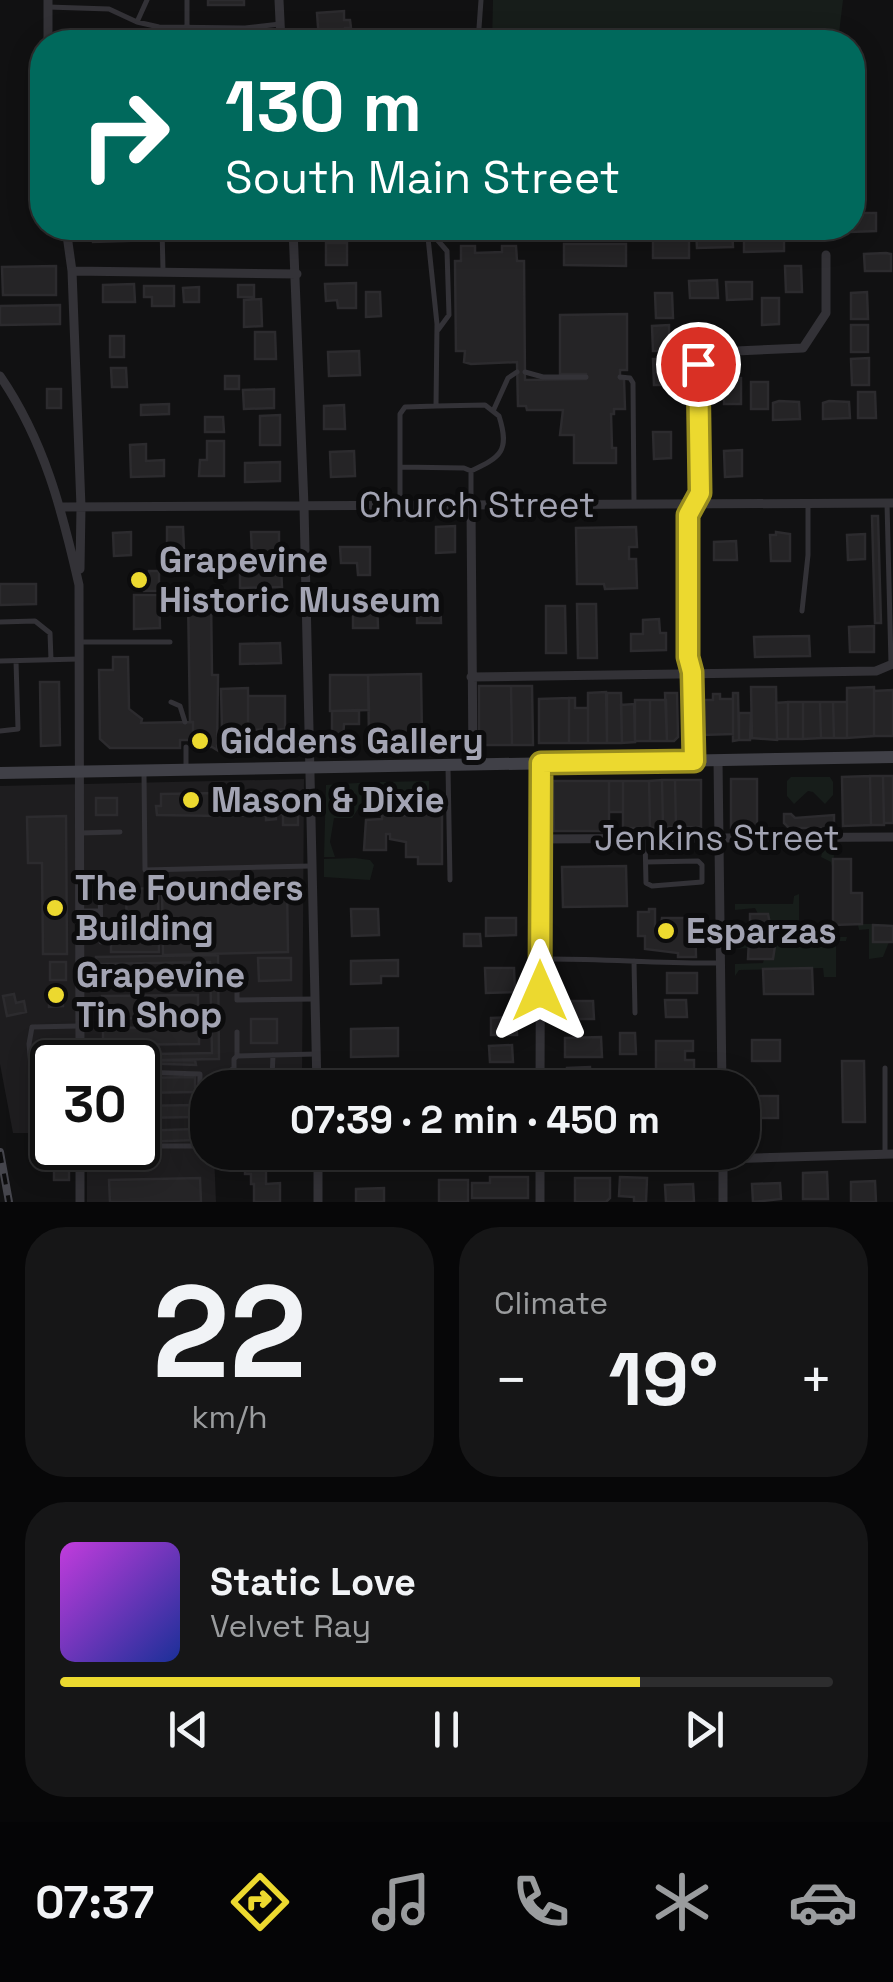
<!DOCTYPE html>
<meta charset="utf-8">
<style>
body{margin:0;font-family:"Space Grotesk",sans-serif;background:#161617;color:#f1f3f6;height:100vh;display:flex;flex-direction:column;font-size:38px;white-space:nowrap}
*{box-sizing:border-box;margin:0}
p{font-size:32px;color:#9a9c9e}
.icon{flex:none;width:55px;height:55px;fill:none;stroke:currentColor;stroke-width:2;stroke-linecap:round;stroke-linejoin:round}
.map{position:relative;height:1202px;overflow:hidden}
.sheet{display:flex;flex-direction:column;gap:25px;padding:25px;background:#070708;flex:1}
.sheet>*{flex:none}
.banner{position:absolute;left:30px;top:30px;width:835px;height:210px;border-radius:40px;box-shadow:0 5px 25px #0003,0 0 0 2px #2d2d2e;background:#00695c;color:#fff;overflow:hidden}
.speed{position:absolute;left:30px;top:1040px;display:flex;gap:20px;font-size:50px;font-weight:700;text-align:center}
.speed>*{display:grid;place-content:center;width:130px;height:130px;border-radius:50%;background:#0d0d0e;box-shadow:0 5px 25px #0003,0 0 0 2px #2d2d2e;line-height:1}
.speed .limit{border:5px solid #111;border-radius:15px;background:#fff;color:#111}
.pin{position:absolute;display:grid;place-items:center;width:85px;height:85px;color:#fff;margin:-42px;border:5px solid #fff;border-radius:50%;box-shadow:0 2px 10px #0007}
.me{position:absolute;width:110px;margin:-55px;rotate:0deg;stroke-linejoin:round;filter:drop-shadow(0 0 8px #0008)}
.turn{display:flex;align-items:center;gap:35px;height:210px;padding:0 30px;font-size:45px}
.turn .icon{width:130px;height:130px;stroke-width:2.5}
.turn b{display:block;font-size:70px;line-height:85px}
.big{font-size:75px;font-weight:700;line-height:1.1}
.sheet .widget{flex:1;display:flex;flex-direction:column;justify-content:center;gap:15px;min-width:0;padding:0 35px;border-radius:40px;background:#161617}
.sheet .dial{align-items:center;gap:0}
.dial b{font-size:130px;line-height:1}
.song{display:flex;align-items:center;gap:30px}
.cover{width:120px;height:120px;border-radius:15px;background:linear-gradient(135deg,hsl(290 70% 55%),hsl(230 70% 35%))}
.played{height:10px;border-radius:5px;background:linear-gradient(90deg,#ecd92f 75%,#2d2d2e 75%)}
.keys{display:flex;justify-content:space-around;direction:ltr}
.heat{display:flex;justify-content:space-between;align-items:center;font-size:55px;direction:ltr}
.sheet .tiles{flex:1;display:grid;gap:25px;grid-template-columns:1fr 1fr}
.widget:last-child{grid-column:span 2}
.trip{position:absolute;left:190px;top:1070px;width:570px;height:100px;border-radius:40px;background:#0d0d0e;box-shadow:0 5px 25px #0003,0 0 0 2px #2d2d2e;font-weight:700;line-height:100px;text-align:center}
.menu{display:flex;height:160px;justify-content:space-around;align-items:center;background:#050506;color:#9a9c9e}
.menu .icon{width:70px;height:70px}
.menu .on{color:#ecd92f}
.menu b{font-size:45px;color:#f1f3f6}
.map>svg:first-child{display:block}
.built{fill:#1e1d1f}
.green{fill:#171d1a}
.building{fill:#252426;stroke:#2c2b2e;stroke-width:2.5}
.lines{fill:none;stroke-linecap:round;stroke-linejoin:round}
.lane{stroke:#333237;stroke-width:5}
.street{stroke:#333237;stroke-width:9}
.secondary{stroke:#404047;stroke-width:12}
.rail-casing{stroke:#45454c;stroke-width:8}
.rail{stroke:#0c0c0d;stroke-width:4;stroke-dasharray:11;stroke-linecap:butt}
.route-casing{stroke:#998d1f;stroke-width:25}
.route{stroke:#ecd92f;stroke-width:18}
.poi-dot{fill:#ecd92f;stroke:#0c0c0d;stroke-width:4}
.labels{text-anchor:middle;stroke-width:10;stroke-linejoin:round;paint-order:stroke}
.street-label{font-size:35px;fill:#a3a4b3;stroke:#0c0c0d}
.poi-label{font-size:35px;font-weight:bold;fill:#a3a4b3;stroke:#0c0c0d;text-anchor:start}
</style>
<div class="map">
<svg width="893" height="1202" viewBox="0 0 893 1202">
<rect width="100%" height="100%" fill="#111112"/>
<!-- built -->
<path class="built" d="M304,779L302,1087L208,1088V1152L214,1153L216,1202H87V1148H138V1062H52V1133H13L0,1064V786Z"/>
<!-- green -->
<path class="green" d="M493,0H843L838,42H492Z
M791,777H830L833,782V795L825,804L813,792L808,791L794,804L787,796V781Z
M429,781V799H416L414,808C401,809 394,799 381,804L380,782Z
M373,782L371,807L360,806L352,818H334L330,842L335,857H324L326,785Z
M834,845L833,924H893L874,925L873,942H889L883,957L869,959V929L859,930L858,925H822L823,920L832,922V867L831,862L821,857L824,846Z
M355,858L370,860L374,865L370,880L324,877V859Z
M799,894V937H847L846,941H836V977H824L823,968L739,970L735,976V964L763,963L764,959H773L775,939L750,940L748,948L735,949V924H750L751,935L762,934L763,929L771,928L768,914H758L755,908L735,910V904H793L794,896Z"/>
<!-- building -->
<path class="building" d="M208,0H244V5H208Z
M344,11V20H350L351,28H345V38L319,40L317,13Z
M852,213H876V231L850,232Z
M93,228H157V240L93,242Z
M732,229L733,247L697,248L696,230Z
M744,234H784V251L744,252Z
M689,239V258H653V240Z
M326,243H347V265H326Z
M564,244H626V266L564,265Z
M461,246H475V253L502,252V246H516L517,261H524L525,380L586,379V374H560V315L627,314V370H620V379H624L625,409H614V414H611L612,448H616V463H574V435H560L563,410H527L526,406H518L517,362L471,364L464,362L465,351H456L455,261H461Z
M886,253L891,254V271H865L864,254Z
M56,266V295H3L2,267Z
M785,266H801L802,292H786Z
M717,280L718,298H690L689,281Z
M726,282H752V299L727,300Z
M356,283V308H338L337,300L326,301L325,284Z
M134,284L135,302H103V285Z
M238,285H254V297H238Z
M144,286H174V306H152V297H144Z
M199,287V302H184L183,288Z
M366,292H380L381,316L366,317Z
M867,292L868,319H851V293Z
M655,293H672L673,318H656Z
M762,298H779V324L762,325Z
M261,299L262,326L244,327V300Z
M60,305V324L0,325V306Z
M669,325V351H653L652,326Z
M851,325H868V352H851Z
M255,332H275L276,359H255Z
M110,336H124V357H110Z
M359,351L360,375L329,376L328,352Z
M869,358V385H852L851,359Z
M653,359H670V385H654Z
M111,368H126L127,387H112Z
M225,376H239V389H225Z
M724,378H741V404H724Z
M751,382H768V409H751Z
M47,389H61V408H47Z
M274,389V408L244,409L243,390Z
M858,392H875L876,418H858Z
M779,401L799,402L800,419L773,420V403Z
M829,401L849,402L850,418L823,419V403Z
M169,404V414L141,415V405Z
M344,405L345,429H324V406Z
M280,415V445H260V416Z
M205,417H223L224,432H205Z
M653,432H671V458L654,459Z
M207,441H224V476H199L200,460H207Z
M146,444V461L164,460V476L131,477L130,445Z
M742,450V476L725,477L724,451Z
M354,451L355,476L331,477L330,452Z
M280,462V481L245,482V463Z
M872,516H878L881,623H875Z
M455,526V552L436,553V527Z
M167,527H183L184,550H167Z
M636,527L637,547H629V559H636L637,588L605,589L604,584H577L576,528Z
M131,532V555L114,556L113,533Z
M251,532H279V554H252Z
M776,532L790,534V561H771L770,535H776Z
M865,534V559L848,560L847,535Z
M736,541L737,560H714V542Z
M340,547H370V575H358L357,563H341Z
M240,567H281L282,587L240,588Z
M149,571H159V591H144V574H149Z
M0,584H36V604L0,605Z
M134,595H159L160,628L134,629Z
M188,597H211L212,675H218L217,750L212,747H193V722H190Z
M417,599H440L441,623H417Z
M353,601H377L378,628H353Z
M577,604H596L597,658H578Z
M546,606H565L566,653H546Z
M659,619L660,633H666V650L631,651V634H643V620Z
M874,626V652H850L849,627Z
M809,636L810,656L755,657L754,637Z
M280,643L281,663L240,664V644Z
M113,657H128L129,709L142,719L141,723L193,722V740H180V748H110L100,739L99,670H113Z
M421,674L422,737L369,738L368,675Z
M330,675H368L369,710L330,711Z
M40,682H59L60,745L41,746Z
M479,686H511L512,745H479Z
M511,686H532L533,745H512Z
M751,687H776L777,740L752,738Z
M874,687V736L847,738V688Z
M248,688V730H222L221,689Z
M893,690V736H874V691Z
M606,692L607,743H588V693Z
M607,693H621L622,743H607Z
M665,693H677L678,737L674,741H667Z
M733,693H738L739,740L733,741Z
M713,694H720V699H733V734L701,735V700H713Z
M248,696H285V729L248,730Z
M569,698H575V708H588V743H569Z
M569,698V743H539V699Z
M635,700H650V741H635Z
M650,700H666L667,741H650Z
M788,702V739H777L776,703Z
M788,702H803V739H788Z
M803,702H820L821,738L803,739Z
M820,702H833L834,738H821Z
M833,702H847V738H834Z
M634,704L635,742L622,743L621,705Z
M359,710V724H344L343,739H332V711Z
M739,713H751L750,740H739Z
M870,776L871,825L843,826L842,777Z
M870,776H883L884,825H871Z
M883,776H893V823H884Z
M731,779H757V828H731Z
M662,780L663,827L650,828L649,781Z
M662,780H675L676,827H663Z
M675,780H701V827H676Z
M553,781H609V831H554Z
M609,781H623V812H609Z
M623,781H649L650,828H623Z
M284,792V801H298V825H283V814H276V819L266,820V815L232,816V793Z
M221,793V816L157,815L156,806H161V794Z
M96,798H117V815H96Z
M417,806H442V864H418V857H406V842L390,839V834H386V850H364L366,820L382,819V815L417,816Z
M784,814H791L795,818L834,815V823L829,828H789L784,823Z
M66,816L67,954H43L42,863H28L27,817Z
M833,859H851V893H862V924L833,925Z
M626,866L627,906L563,907L562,867Z
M244,880V887H287L288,952L163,955L162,888H208V881Z
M158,888L159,952H111V937L127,936L126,889Z
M351,909H378L379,935L352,936Z
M649,909H655V926H661L662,918H695L696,957H678V953L645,949V936H638V912H649Z
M750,914H768L771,929H763V934L750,935Z
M486,918H516V935L486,936Z
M873,925L893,926V942H873Z
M464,934H480L481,946H464Z
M776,939L773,959H748L749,940Z
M218,955L219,1059L95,1061L94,1055L212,1053L210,962L96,964V957Z
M258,958H291V980L259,981Z
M398,960V976H381V983L351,984V961Z
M50,962H66V980H50Z
M485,968H514L515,992L486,993Z
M812,968L813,994H764L763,969Z
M198,971V985L103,987L102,973Z
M667,973H697V993H667Z
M63,990V1006L49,1007V991Z
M14,994L16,1003L24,1001L26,1012L7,1016L3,996Z
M198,995V1017L103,1019L102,996Z
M665,1000H686L687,1017H666Z
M564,1001H593L594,1019H565Z
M516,1017L517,1035H491V1018Z
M251,1019H277V1043H251Z
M199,1027V1044L103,1045V1028Z
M398,1028V1056L351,1057V1029Z
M620,1033H635L636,1054H620Z
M601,1037L602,1057H565V1038Z
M752,1040H780V1061H752Z
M656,1041H693V1051H685V1060H694V1075L670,1076V1071H656Z
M67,1045V1062H52L50,1071V1046Z
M512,1045L513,1062H490L489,1046Z
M195,1060L196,1065L106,1062V1061Z
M842,1061H864L865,1122H843Z
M590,1067L591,1082H568L567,1068Z
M195,1077V1092L138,1093V1078Z
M517,1079V1088H491V1080Z
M752,1096H778V1118H752Z
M195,1105V1117L138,1118V1106Z
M194,1129L195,1140L138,1142V1131Z
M245,1158H266V1184L280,1183V1202H254V1184H251V1174H245Z
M54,1163H69V1180H54Z
M827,1172L828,1199H803V1173Z
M490,1177H528V1198H472V1183H490Z
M620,1177L647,1178L646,1202H634V1197L619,1196Z
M200,1178L201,1202H110L109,1180Z
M575,1178H610V1198L606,1202H575Z
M439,1180H468V1202H439Z
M875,1181L876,1202H851V1182Z
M780,1183L781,1199L753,1202L752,1184Z
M693,1184L694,1202H666L665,1185Z
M384,1188V1202H356V1189Z"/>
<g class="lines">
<!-- lane -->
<path class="lane" d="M187,0V27
M48,7L109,9L137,22L159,27L245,28L280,24
M137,22L147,0
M159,42V27
M478,42L481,0
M162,228L163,270
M427,228L447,251L449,315L438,330
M526,228L534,236L598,234L612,228
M525,372L543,377H586
M620,377L630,378L633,383L634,504
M436,406L485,405L499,416C510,451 501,457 471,471V506
M494,409L508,378L517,372
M400,467L464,468L471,471
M400,503V414L405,407L436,406L437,324L427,228
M887,503L891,664
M802,611L808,555V503
M0,622L35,621L50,633L51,660
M79,642H170
M0,661L79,659
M171,702L180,706L185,722
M0,731L18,729L16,661
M186,747V766
M448,767L450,880
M144,773L145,870L311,866
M80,833L120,832
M645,838L646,883L652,886L702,882V865L698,861L646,862
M100,883L101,942
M80,911H100
M540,959C600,958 659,964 719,963
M634,961L635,1013
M237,970V1000L315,999
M237,1032V1056
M138,1072L200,1074L199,1143L196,1146H138
M267,1081L272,1078L273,1055
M52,1086L42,1087L32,1078L29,1044L32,1027L78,1026
M225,1088V1074L234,1068V1059L237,1056L316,1054
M885,1154V1068"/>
<!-- street -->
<path class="street" d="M279,0L281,42
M48,42V0
M66,228L72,271L81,507L80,569
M293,228L304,506L317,1088
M72,271L297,274
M0,376C44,440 62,510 79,585L80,1062
M471,506L473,763
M62,507L893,503
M471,677L876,671L893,664
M718,760L722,1088
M694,761L692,672L688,657L687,515L699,493L698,364L713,352L803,348L826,313V255
M540,839L893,837
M540,1088L541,763
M540,1152V1202
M723,1152V1202
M318,1162L723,1159L893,1154
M80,1202V1148
M318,1202V1152"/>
<!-- secondary -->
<path class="secondary" d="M0,773L893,757"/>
<!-- rail casing -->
<g class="rail-casing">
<path id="rail" d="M0,1152L9,1202"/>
</g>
<!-- rail -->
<use href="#rail" class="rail"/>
</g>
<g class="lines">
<!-- route casing -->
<g class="route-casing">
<path id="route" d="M540,991L541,763L694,761L692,672L688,657V515L700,493L698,364"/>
</g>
<!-- route -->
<use href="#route" class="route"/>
</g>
<!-- markers -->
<g class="poi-dot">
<circle cx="139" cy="580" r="10"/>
<circle cx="200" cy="741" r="10"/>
<circle cx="191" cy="800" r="10"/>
<circle cx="55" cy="908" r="10"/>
<circle cx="666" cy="931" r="10"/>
<circle cx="56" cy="995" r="10"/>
</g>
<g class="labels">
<!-- street labels -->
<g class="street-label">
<text x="477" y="517">Church Street</text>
<text x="717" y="850">Jenkins Street</text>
</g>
<!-- poi labels -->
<g class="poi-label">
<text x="159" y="572">Grapevine<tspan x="159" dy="40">Historic Museum</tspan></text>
<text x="220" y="753">Giddens Gallery</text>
<text x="211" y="812">Mason &amp; Dixie</text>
<text x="75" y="900">The Founders<tspan x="75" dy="40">Building</tspan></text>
<text x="686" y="943">Esparzas</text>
<text x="76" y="987">Grapevine<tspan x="76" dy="40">Tin Shop</tspan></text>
</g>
</g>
</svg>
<div class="speed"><div class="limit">30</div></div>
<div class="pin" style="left:698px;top:364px;background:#d93025"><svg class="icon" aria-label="arrive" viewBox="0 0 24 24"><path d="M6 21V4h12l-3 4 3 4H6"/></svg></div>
<svg class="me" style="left:540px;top:991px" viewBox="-20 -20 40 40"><path d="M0-17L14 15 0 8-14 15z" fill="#ecd92f" stroke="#fff" stroke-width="4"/></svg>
<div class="trip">07:39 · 2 min · 450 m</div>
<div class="banner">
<div class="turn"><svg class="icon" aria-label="right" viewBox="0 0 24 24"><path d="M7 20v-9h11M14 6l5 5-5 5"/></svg><div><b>130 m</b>South Main Street</div></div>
</div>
</div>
<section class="sheet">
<div class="tiles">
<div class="widget dial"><b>22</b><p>km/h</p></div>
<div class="widget"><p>Climate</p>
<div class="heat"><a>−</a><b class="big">19°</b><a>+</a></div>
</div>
<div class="widget">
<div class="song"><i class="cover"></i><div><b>Static Love</b><p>Velvet Ray</p></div></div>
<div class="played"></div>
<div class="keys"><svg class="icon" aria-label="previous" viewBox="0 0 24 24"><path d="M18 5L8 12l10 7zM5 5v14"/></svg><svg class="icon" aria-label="pause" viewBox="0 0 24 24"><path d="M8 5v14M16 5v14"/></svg><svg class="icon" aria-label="next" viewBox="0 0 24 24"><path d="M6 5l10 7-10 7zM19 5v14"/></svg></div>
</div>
</div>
</section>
<nav class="menu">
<b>07:37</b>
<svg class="icon on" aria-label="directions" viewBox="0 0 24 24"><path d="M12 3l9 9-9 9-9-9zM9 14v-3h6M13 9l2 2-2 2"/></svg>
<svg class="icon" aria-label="music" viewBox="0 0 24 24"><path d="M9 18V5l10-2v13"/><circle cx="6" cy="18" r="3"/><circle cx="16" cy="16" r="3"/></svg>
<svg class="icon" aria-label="phone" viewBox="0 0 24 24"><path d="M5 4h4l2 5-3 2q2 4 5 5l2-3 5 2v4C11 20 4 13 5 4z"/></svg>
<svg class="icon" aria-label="climate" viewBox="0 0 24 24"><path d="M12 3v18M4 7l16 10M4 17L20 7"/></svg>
<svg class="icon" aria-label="car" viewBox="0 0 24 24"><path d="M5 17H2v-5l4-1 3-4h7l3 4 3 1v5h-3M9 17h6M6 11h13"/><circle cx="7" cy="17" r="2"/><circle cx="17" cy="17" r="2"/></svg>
</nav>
